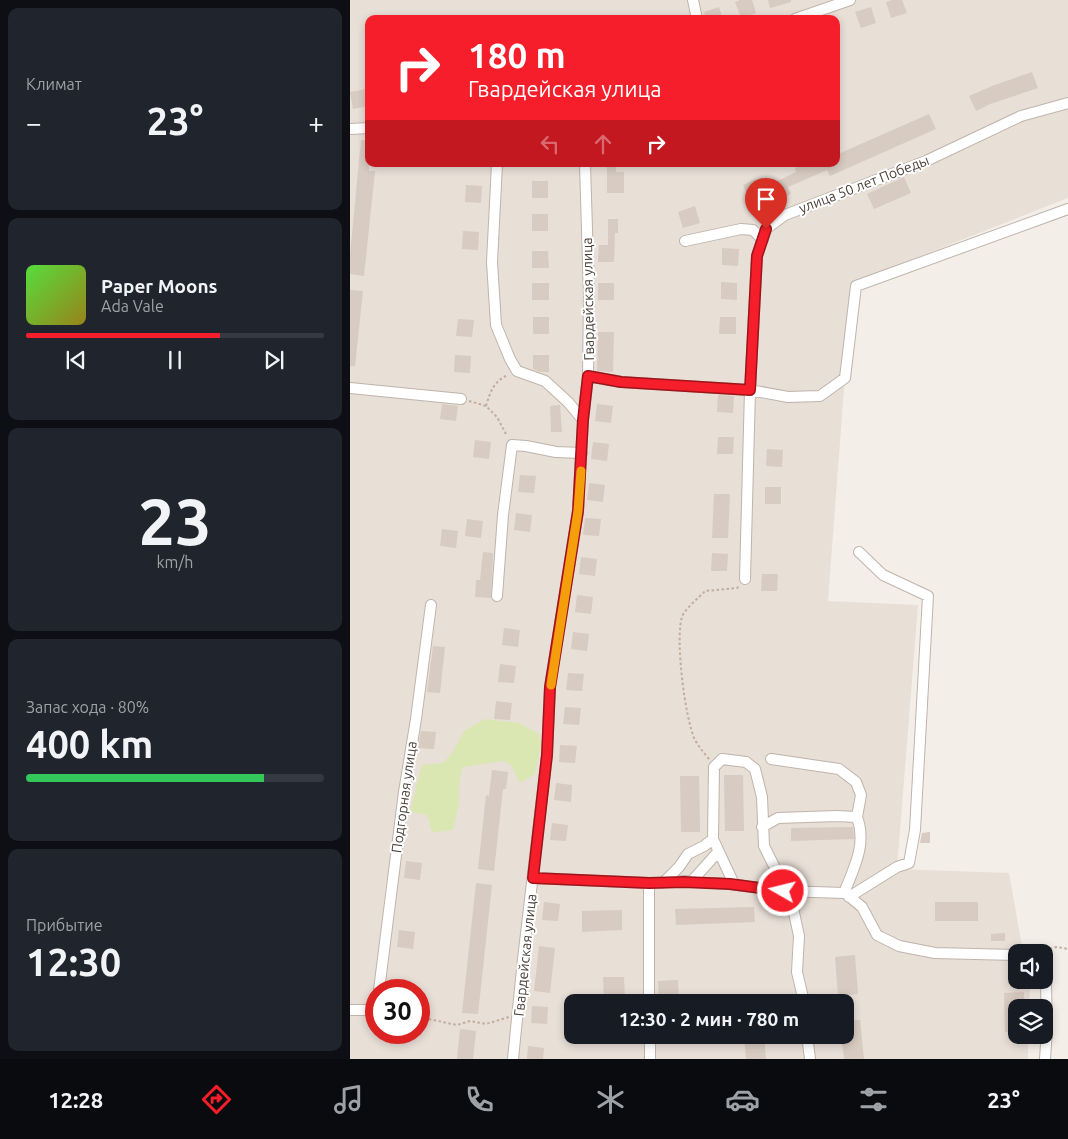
<!DOCTYPE html>
<html lang="ru">
<meta charset="utf-8">
<style>
body{margin:0;font-family:Ubuntu,sans-serif;background:#20242c;color:#f1f3f6;height:100vh;display:flex;flex-direction:column;font-size:19px;white-space:nowrap}
*{box-sizing:border-box;margin:0}
p{font-size:16px;color:#9ea1a6}
.icon{flex:none;width:28px;height:28px;fill:none;stroke:currentColor;stroke-width:2;stroke-linecap:round;stroke-linejoin:round}
.map{position:relative;flex:1;overflow:hidden}
.panel{display:flex;flex-direction:column;gap:8px;padding:8px;background:#0d0f14;width:350px}
.panel>*{flex:none}
.hud{position:absolute;left:15px;top:15px;width:475px;height:152px;border-radius:10px;box-shadow:0 2px 8px #0003;background:#f51e2a;color:#fff;overflow:hidden}
.tools{position:absolute;left:658px;top:944px;display:grid;gap:10px}
.tools a{display:grid;place-items:center;width:45px;height:45px;border-radius:10px;background:#171b24;box-shadow:0 2px 8px #0003;font-size:25px}
.speed{position:absolute;left:15px;top:979px;display:flex;gap:10px;font-size:25px;font-weight:700;text-align:center}
.speed>*{display:grid;place-content:center;width:65px;height:65px;border-radius:50%;background:#171b24;box-shadow:0 2px 8px #0003;line-height:1}
.speed .limit{border:8px solid #d22;background:#fff;color:#111}
.pin{position:absolute;display:grid;place-items:center;width:42px;height:42px;color:#fff;margin:-51px -21px;border-radius:50% 50% 50% 0;rotate:-45deg;box-shadow:0 0 5px #0007}
.pin .icon{rotate:45deg}
.me{position:absolute;width:55px;margin:-28px;rotate:278deg;stroke-linejoin:round;filter:drop-shadow(0 0 4px #0008)}
.turn{display:flex;align-items:center;gap:18px;height:105px;padding:0 20px;font-size:22px}
.turn .icon{width:65px;height:65px;stroke-width:2.5}
.turn b{display:block;font-size:35px;line-height:42px}
.lanes{display:flex;align-items:center;height:48px;padding:0 20px;background:#0003;justify-content:center;gap:25px;direction:ltr}
.lanes .off{opacity:.35}
.big{font-size:38px;font-weight:700;line-height:1.1}
.panel .widget{flex:1;display:flex;flex-direction:column;justify-content:center;gap:8px;min-width:0;padding:0 18px;border-radius:10px;background:#20242c}
.panel .dial{align-items:center;gap:0}
.dial b{font-size:65px;line-height:1}
.song{display:flex;align-items:center;gap:15px}
.cover{width:60px;height:60px;border-radius:8px;background:linear-gradient(135deg,hsl(110 70% 55%),hsl(50 70% 35%))}
.played{height:5px;border-radius:2px;background:linear-gradient(90deg,#f51e2a 65%,#363941 65%)}
.keys{display:flex;justify-content:space-around;direction:ltr}
.heat{display:flex;justify-content:space-between;align-items:center;font-size:28px;direction:ltr}
.charge{height:8px;border-radius:4px;background:linear-gradient(90deg,#34c759 80%,#363941 0)}
.trip{position:absolute;left:214px;top:994px;width:290px;height:50px;border-radius:10px;background:#171b24;box-shadow:0 2px 8px #0003;font-weight:700;line-height:50px;text-align:center}
.tabs{display:flex;height:80px;justify-content:space-around;align-items:center;background:#090b0e;color:#9ea1a6}
.tabs .icon{width:35px;height:35px}
.tabs .on{color:#f51e2a}
.tabs b{font-size:22px;color:#f1f3f6}
main{display:flex;flex:1;min-height:0}
.map>svg:first-child{display:block}
.residential{fill:#e8dfd7;fill-rule:evenodd}
.green{fill:#dae7b2}
.building{fill:#d8cbc1}
.lines{fill:none;stroke-linecap:round;stroke-linejoin:round}
.minor-casing{stroke:#bfb4ab;stroke-width:12}
.path{stroke:#c1ad9d;stroke-width:2;stroke-dasharray:2.5 2.5;stroke-linecap:butt}
.minor{stroke:#fff;stroke-width:10}
.route-casing{stroke:#9f141b;stroke-width:12}
.route{stroke:#f51e2a;stroke-width:9}
.slow{stroke:#f59e0b;stroke-width:9}
.labels{text-anchor:middle;stroke-width:4;stroke-linejoin:round;paint-order:stroke}
.street-label{font-size:14px;fill:#473e37;stroke:#fff}
</style>
<main>
<section class="panel">
<div class="widget"><p>Климат</p>
<div class="heat"><a>−</a><b class="big">23°</b><a>+</a></div>
</div>
<div class="widget">
<div class="song"><i class="cover"></i><div><b>Paper Moons</b><p>Ada Vale</p></div></div>
<div class="played"></div>
<div class="keys"><svg class="icon" aria-label="previous" viewBox="0 0 24 24"><path d="M18 5L8 12l10 7zM5 5v14"/></svg><svg class="icon" aria-label="pause" viewBox="0 0 24 24"><path d="M8 5v14M16 5v14"/></svg><svg class="icon" aria-label="next" viewBox="0 0 24 24"><path d="M6 5l10 7-10 7zM19 5v14"/></svg></div>
</div>
<div class="widget dial"><b>23</b><p>km/h</p></div>
<div class="widget"><p>Запас хода · 80%</p><b class="big">400 km</b><div class="charge"></div></div>
<div class="widget"><p>Прибытие</p><b class="big">12:30</b></div>
</section>
<div class="map">
<svg width="718" height="1059" viewBox="0 0 718 1059">
<rect width="100%" height="100%" fill="#f4eee9"/>
<!-- residential -->
<path class="residential" d="M0,0H718V198L502,283L478,601L568,605L547,869L659,873L673,952H666V980H678L680,988L679,1007L666,1008V1035H678V1059H0ZM19,19H486V164H19ZM26,990H69V1032H26ZM222,1002H495V1035H222Z"/>
<!-- green -->
<path class="green" d="M135,719L169,723L189,734L191,744L185,774L170,783L161,765L154,761L113,767L109,782V804L103,830L82,832L77,815L60,812L72,765L93,763L102,753L114,731Z"/>
<!-- building -->
<path class="building" d="M390,0H402L406,13L391,18L385,2Z
M418,0H441V2L420,8Z
M542,0H552L557,13L541,18L536,2Z
M369,7L373,19H356L354,12Z
M521,7L526,23L511,28L505,12Z
M682,72L688,88L640,104L626,111L619,96L642,86Z
M16,89L19,106L3,109L0,92Z
M579,114L586,129L480,176L477,170L438,187L441,194L427,200L424,194L401,204L393,185L406,179L411,189L446,172L445,168L455,164H486V155Z
M11,140L19,141V171H25L14,276L0,274V255Z
M257,164H266V172H274V193H257Z
M554,177L561,193L524,209L517,194Z
M182,181H198V198H182Z
M116,185L132,186L131,203L115,202Z
M345,206L350,223L333,228L328,212Z
M182,214H198V231H182Z
M258,219H268V233H265L264,262H248L249,245H258Z
M113,231L129,232L128,250L112,249Z
M372,248L389,249L388,266L372,265Z
M182,251H198L199,268H182Z
M371,282L387,283V300L371,299Z
M182,283H199V300H182Z
M248,283H264V300H248Z
M0,290L13,291L5,366H0Z
M183,317H199V334H183Z
M370,317H386V334H369Z
M108,319L124,320L122,337L106,336Z
M248,332H264L263,372L247,371Z
M105,355L121,356L120,373L104,372Z
M183,355H199V372H190L183,369Z
M368,395L384,396L383,413L367,412Z
M92,404L108,406L106,421L90,419Z
M247,404L263,406L261,423L245,421Z
M210,405L212,432H201L200,406Z
M368,437H384L383,454H367Z
M125,440L141,442L139,459L123,457Z
M243,442L259,444L257,461L241,459Z
M417,449L433,450L432,467L416,466Z
M170,475L186,476L184,493L168,492Z
M239,483L255,485L253,502L237,500Z
M415,487H431V504H415Z
M364,494H380L378,538H362Z
M166,513L182,515L180,532L164,530Z
M235,518L251,519L249,536L233,535Z
M117,519L133,521L131,538L115,536Z
M92,529L108,531L106,548L90,546Z
M133,552L143,553L141,598L125,597L126,580H130Z
M362,553L378,554L377,571H361Z
M231,557L247,559L245,576L229,574Z
M412,574H428L427,591H411Z
M227,595L243,597L241,614L225,612Z
M154,628L170,630L168,647L152,645Z
M223,632L239,634L237,651L221,649Z
M83,646L95,647L90,693L77,692Z
M150,664L166,666L164,683L148,682Z
M218,673L234,674L232,691L216,690Z
M146,701L162,703L160,720L144,719Z
M215,707L231,708L229,725L213,724Z
M71,731L86,732L84,749L68,748Z
M210,745L227,746L225,763L209,762Z
M142,770L158,772L156,789H153L144,871L128,869L136,795L139,796Z
M374,775H393L394,831H375Z
M330,776H349L350,832H331Z
M206,783L222,785L221,802L204,800Z
M202,823L218,825L216,841L200,840Z
M503,827L504,839L441,841V828Z
M580,832V843H570L572,833Z
M56,861L72,863L70,880L54,878Z
M126,883L142,885L128,1014L112,1013Z
M194,902L210,904L208,921L192,920Z
M585,902H628V921H585Z
M404,907L405,922L326,925L325,909Z
M272,910V930L232,932V911Z
M49,930L65,932L63,949L47,947Z
M655,933V941H641V934Z
M189,946L205,948L200,993L184,991Z
M505,955L508,994L488,996L485,957Z
M253,977H274L275,1002H254Z
M328,980L329,1002H309L308,981Z
M674,992V1008H666V1031L655,1032L654,993Z
M182,1006L198,1007L197,1024L181,1023Z
M510,1020L514,1059H494L491,1035H495V1021Z
M110,1029L126,1031L123,1059H107Z
M394,1035H414L416,1059H396Z
M178,1046L194,1048L193,1059H177Z"/>
<g class="lines">
<!-- minor casing -->
<g class="minor-casing">
<path id="minor" d="M343,0L347,19
M445,19L500,0
M0,129L19,128
M147,164L142,262L146,325L160,359L167,371L195,381L218,402L233,420
M335,241L391,229L403,230L413,240
M238,376L271,382L400,390L438,397L470,396L495,378L506,286L718,209
M0,388L111,399
M395,579L400,390L407,256L416,229L435,215L576,161L671,116L718,103
M147,596L153,515L162,445L176,446L206,452L232,453
M421,759L489,769L506,782L511,795L507,817
M412,827L428,818L486,816L507,817C517,844 504,868 494,893
M363,839L384,884
M183,878L299,883L334,881L379,884L433,891L494,893
M341,882L368,852
M299,883V1002
M313,883L329,867L338,854L354,846L363,839L364,767L372,759L396,762L405,769L412,797L414,846L429,876L433,891L443,908L449,936L447,972L454,1002
M495,893L512,907L527,935L549,946L585,953L666,955
M499,897L547,867L559,863L565,830L578,596L533,575L509,552
M694,977L696,983L697,1030L695,1059
M29,990L54,792L66,719L81,605
M0,1010H23L26,1002
M300,1035V1059
M457,1035L460,1059
M163,1059L173,959L197,755L200,687L228,511L233,420L238,376L239,295L235,164"/>
</g>
<!-- path -->
<path class="path" d="M119,401L136,406L147,417L157,436
M136,406C140,392 144,381 158,375
M359,759C354,753 349,747 345,740C335,719 325,639 332,617C335,608 349,598 355,591L387,588L389,586
M685,952L707,947L718,949
M69,1017L107,1025L120,1021L136,1024L159,1017"/>
<!-- minor -->
<use href="#minor" class="minor"/>
</g>
<g class="lines">
<!-- route casing -->
<g class="route-casing">
<path id="route" d="M416,229L407,256L400,390L271,382L238,376L233,420L228,511L200,687L197,755L183,878L299,883L334,882L380,884L433,891"/>
</g>
<!-- route -->
<use href="#route" class="route"/>
<!-- slow -->
<path class="slow" d="M201,685L228,511L231,471"/>
</g>
<g class="labels">
<!-- street labels -->
<g class="street-label">
<text transform="translate(514 184) rotate(-21)" y="5">улица 50 лет Победы</text>
<text transform="translate(238 299) rotate(-91)" y="5">Гвардейская улица</text>
<text transform="translate(54 797) rotate(-82)" y="5">Подгорная улица</text>
<text transform="translate(175 955) rotate(-84)" y="5">Гвардейская улица</text>
</g>
</g>
</svg>
<div class="tools">
<a><svg class="icon" aria-label="sound" viewBox="0 0 24 24"><path d="M4 9h4l5-4v14l-5-4H4zM17 9q2 3 0 6"/></svg></a>
<a><svg class="icon" aria-label="layers" viewBox="0 0 24 24"><path d="M12 4l9 5-9 5-9-5zM3 14l9 5 9-5"/></svg></a>
</div>
<div class="speed"><div class="limit">30</div></div>
<div class="pin" style="left:416px;top:229px;background:#d93025"><svg class="icon" aria-label="arrive" viewBox="0 0 24 24"><path d="M6 21V4h12l-3 4 3 4H6"/></svg></div>
<svg class="me" style="left:433px;top:891px" viewBox="-20 -20 40 40"><circle r="17" fill="#f51e2a" stroke="#fff" stroke-width="3"/><path d="M0-11L8 9 0 5-8 9z" fill="#fff"/></svg>
<div class="trip">12:30 · 2 мин · 780 m</div>
<div class="hud">
<div class="turn"><svg class="icon" aria-label="right" viewBox="0 0 24 24"><path d="M7 20v-9h11M14 6l5 5-5 5"/></svg><div><b>180 m</b>Гвардейская улица</div></div>
<div class="lanes"><svg class="icon off" aria-label="left" viewBox="0 0 24 24"><path d="M17 20v-9H6M10 6l-5 5 5 5"/></svg><svg class="icon off" aria-label="ahead" viewBox="0 0 24 24"><path d="M12 20V5M6 11l6-6 6 6"/></svg><svg class="icon" aria-label="right" viewBox="0 0 24 24"><path d="M7 20v-9h11M14 6l5 5-5 5"/></svg></div>
</div>
</div>
</main>
<nav class="tabs">
<b>12:28</b>
<svg class="icon on" aria-label="directions" viewBox="0 0 24 24"><path d="M12 3l9 9-9 9-9-9zM9 14v-3h6M13 9l2 2-2 2"/></svg>
<svg class="icon" aria-label="music" viewBox="0 0 24 24"><path d="M9 18V5l10-2v13"/><circle cx="6" cy="18" r="3"/><circle cx="16" cy="16" r="3"/></svg>
<svg class="icon" aria-label="phone" viewBox="0 0 24 24"><path d="M5 4h4l2 5-3 2q2 4 5 5l2-3 5 2v4C11 20 4 13 5 4z"/></svg>
<svg class="icon" aria-label="climate" viewBox="0 0 24 24"><path d="M12 3v18M4 7l16 10M4 17L20 7"/></svg>
<svg class="icon" aria-label="car" viewBox="0 0 24 24"><path d="M5 17H2v-5l4-1 3-4h7l3 4 3 1v5h-3M9 17h6M6 11h13"/><circle cx="7" cy="17" r="2"/><circle cx="17" cy="17" r="2"/></svg>
<svg class="icon" aria-label="filters" viewBox="0 0 24 24"><path d="M4 7h16M4 17h16"/><circle cx="9" cy="7" r="2"/><circle cx="15" cy="17" r="2"/></svg>
<b>23°</b>
</nav>
